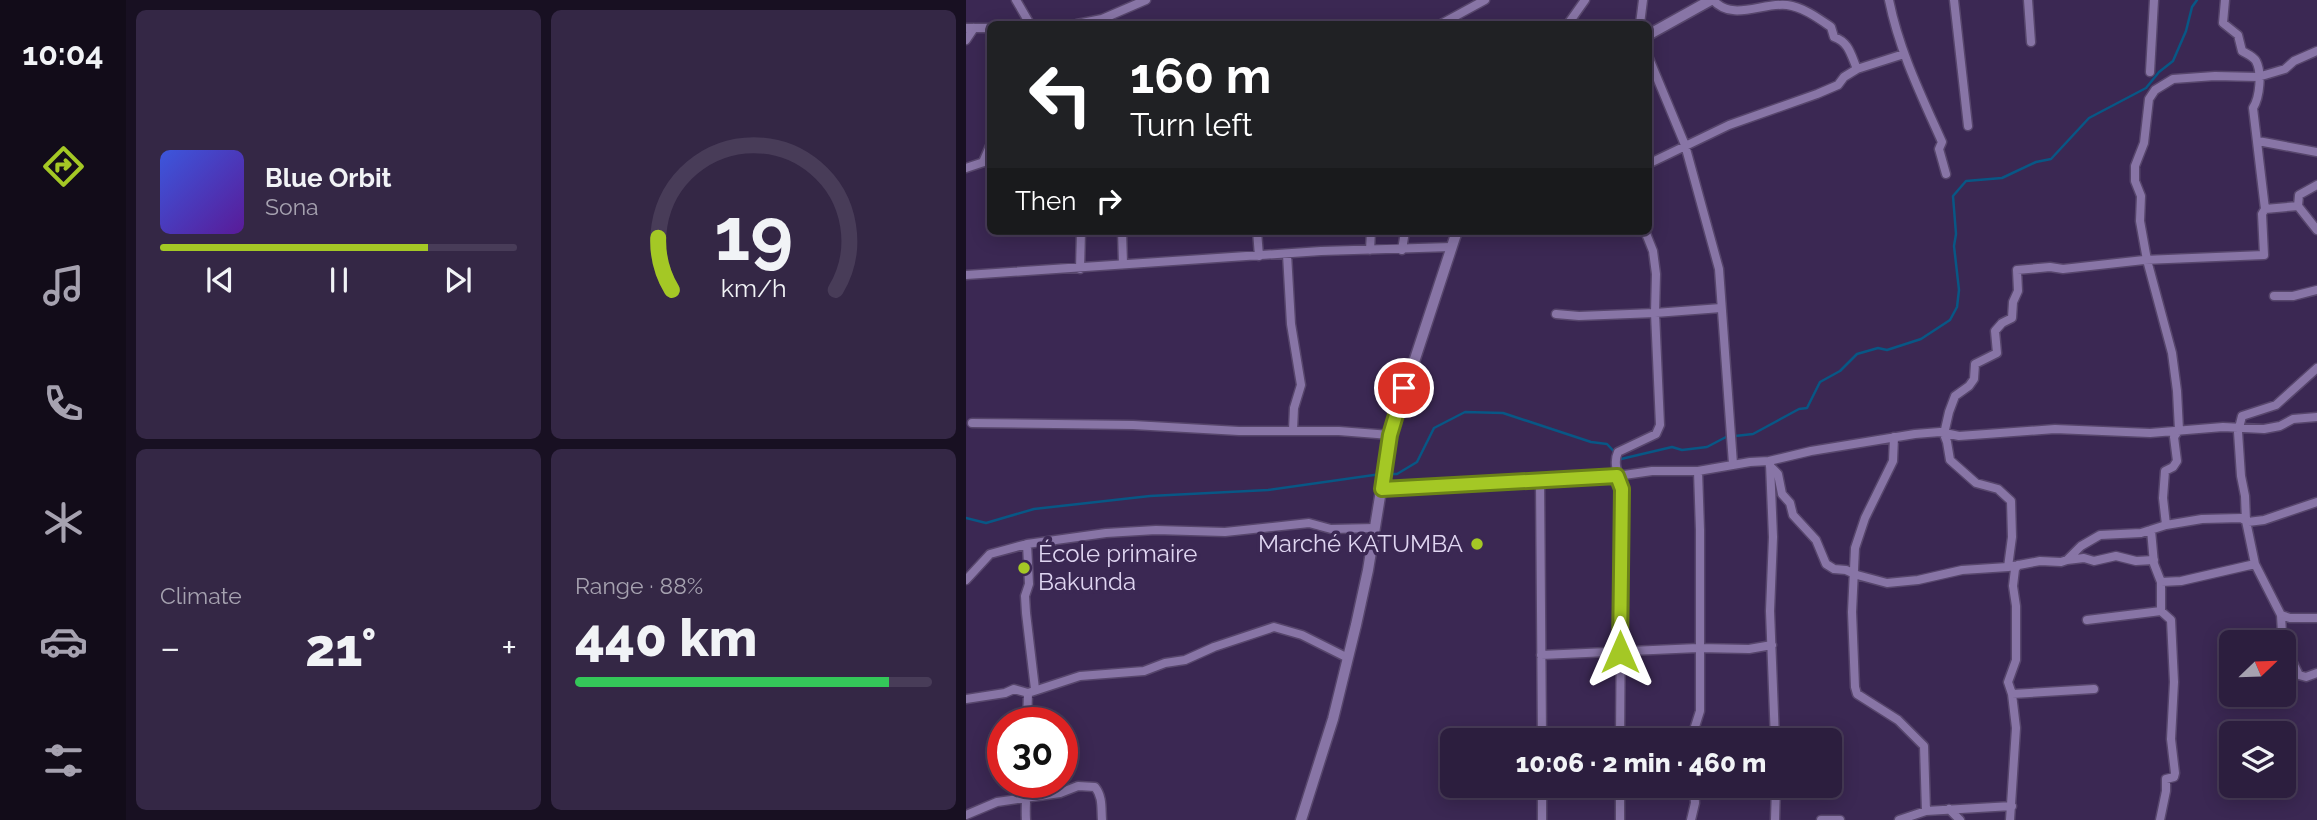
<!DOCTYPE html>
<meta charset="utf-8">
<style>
body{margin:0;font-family:Raleway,sans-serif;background:#342745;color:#f1f3f6;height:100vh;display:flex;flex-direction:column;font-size:26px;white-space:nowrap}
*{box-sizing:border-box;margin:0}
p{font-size:23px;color:#a6a2b0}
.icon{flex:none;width:38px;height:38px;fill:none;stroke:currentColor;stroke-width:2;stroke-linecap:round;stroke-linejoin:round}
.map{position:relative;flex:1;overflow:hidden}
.details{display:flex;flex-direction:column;gap:10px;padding:10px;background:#181022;width:840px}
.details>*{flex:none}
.top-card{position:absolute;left:21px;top:21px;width:665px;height:214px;border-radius:10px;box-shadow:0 4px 18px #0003,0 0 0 2px #483c58;background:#202124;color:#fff;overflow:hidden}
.needle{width:46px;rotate:67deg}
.tools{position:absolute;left:1253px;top:630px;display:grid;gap:14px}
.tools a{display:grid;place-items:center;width:77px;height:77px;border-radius:10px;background:#2c1e3e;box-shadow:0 4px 18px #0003,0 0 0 2px #483c58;font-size:35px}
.speed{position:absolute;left:21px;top:707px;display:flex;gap:14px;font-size:35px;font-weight:700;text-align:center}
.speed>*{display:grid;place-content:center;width:91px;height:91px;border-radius:50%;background:#2c1e3e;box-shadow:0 4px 18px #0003,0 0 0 2px #483c58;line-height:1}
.speed .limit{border:10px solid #d22;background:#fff;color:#111}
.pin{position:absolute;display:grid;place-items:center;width:60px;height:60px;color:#fff;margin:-30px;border:4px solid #fff;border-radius:50%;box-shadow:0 2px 7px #0007}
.me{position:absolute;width:77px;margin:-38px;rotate:0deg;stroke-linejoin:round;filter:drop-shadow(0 0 5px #0008)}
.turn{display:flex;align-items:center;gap:24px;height:147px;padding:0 28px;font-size:32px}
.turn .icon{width:91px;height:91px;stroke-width:2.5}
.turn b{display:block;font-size:49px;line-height:60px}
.then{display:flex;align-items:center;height:66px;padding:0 28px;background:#0003;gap:14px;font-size:26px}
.big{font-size:52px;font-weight:800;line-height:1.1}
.details .widget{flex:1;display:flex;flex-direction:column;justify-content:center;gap:10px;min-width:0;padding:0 24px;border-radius:10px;background:#342745}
.details .dial{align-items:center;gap:0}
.dial svg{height:182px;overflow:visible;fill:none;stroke:#483c58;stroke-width:7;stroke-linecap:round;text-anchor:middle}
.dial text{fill:#f1f3f6;stroke:none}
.song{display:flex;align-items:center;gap:21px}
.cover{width:84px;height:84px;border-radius:10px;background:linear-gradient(135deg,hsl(230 70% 55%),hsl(270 70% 35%))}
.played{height:7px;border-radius:4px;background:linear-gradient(90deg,#a4c825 75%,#483c58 75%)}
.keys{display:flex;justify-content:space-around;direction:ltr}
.heat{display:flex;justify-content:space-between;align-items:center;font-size:38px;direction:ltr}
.charge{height:10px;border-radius:5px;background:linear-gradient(90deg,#34c759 88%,#483c58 0)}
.details .tiles{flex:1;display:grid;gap:10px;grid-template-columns:repeat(2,1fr)}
.trip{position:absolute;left:474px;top:728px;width:402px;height:70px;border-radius:10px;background:#2c1e3e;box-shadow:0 4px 18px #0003,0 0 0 2px #483c58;font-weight:800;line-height:70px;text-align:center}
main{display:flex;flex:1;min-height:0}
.tab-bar{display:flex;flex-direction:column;width:126px;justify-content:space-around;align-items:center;background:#120c19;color:#a6a2b0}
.tab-bar .icon{width:49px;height:49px}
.tab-bar .active{color:#a4c825}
.tab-bar b{font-size:32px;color:#f1f3f6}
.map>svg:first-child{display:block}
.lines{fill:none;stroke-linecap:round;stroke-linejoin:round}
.stream{stroke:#085785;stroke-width:2.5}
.minor-casing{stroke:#57466c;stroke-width:11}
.tertiary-casing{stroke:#57466c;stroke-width:13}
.minor{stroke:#8875a6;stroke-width:8}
.tertiary{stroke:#8875a6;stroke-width:10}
.route-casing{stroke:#6b8218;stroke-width:18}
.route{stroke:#a4c825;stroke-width:12}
.poi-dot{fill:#a4c825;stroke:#3b2853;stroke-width:2.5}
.labels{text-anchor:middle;stroke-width:7;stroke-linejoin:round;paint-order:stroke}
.poi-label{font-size:24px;fill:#dfd5f1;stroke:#3b2853;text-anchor:end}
</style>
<main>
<nav class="tab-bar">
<b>10:04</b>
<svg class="icon active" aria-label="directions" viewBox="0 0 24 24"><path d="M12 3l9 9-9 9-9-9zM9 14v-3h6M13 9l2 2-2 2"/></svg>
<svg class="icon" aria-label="music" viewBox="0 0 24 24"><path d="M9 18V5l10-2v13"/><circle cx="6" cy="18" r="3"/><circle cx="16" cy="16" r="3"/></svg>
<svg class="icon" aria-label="phone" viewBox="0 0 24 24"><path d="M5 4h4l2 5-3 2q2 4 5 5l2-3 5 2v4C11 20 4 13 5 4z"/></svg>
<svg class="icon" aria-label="climate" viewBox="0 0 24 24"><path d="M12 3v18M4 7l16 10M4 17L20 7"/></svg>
<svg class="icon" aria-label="car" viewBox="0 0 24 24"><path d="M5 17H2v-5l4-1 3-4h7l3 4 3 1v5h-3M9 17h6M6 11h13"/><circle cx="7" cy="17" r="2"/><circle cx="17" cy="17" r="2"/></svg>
<svg class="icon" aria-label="filters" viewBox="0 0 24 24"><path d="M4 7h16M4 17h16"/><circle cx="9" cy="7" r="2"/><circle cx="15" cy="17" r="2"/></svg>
</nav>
<section class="details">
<div class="tiles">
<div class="widget">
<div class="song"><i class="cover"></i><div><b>Blue Orbit</b><p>Sona</p></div></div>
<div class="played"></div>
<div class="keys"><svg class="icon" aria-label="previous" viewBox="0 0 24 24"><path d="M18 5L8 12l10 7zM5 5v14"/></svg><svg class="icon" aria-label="pause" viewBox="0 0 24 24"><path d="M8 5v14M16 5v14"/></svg><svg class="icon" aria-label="next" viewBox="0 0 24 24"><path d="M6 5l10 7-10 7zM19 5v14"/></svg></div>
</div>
<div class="widget dial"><svg viewBox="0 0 100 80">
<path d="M14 69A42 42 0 1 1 86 69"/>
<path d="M14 69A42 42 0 0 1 8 46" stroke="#a4c825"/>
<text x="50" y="56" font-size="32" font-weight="700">19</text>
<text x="50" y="72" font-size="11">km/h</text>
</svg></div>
<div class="widget"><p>Climate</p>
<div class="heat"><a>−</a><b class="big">21°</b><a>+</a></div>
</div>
<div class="widget"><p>Range · 88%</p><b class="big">440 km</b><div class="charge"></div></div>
</div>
</section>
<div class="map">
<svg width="1351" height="820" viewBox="0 0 1351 820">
<rect width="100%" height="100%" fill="#3b2853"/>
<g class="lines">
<!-- stream -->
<path class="stream" d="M422,474H431L451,462L468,428L499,412L537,413L625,442L641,444L655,459L706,447L716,450L741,447L760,437L787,434L833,409L841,408L854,382L874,371L891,354L912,348L921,350L955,339L984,320L991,307L993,290L988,246L990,234L987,196L1000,181L1036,178L1070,162L1085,159L1123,118L1180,88L1193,72L1207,61L1220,31L1226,7L1231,0
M0,518L20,523L68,509L184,496L302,490L415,474"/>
<!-- minor casing -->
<g class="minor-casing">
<path id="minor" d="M50,0L64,24
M747,0C767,22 796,2 821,5C837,7 852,18 865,27L868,37C883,42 885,55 891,69
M923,0C933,50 955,95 976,142L973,149L980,174
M988,0L1002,126
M1062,0L1065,42
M111,24L136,19L180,0
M475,24L519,0
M602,24L619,0
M674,24L677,0
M0,28H24
M0,40L8,28
M682,56L719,145L753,269L767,464
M1184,72L1188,0
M1292,141L1351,152
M17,162L24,146
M682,164L763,125L851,94L872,85L878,77L891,69L938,54
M0,168L24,160
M1332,206L1333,195L1351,185
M1299,209L1332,206L1351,230
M156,231L157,264
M291,231L293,256
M404,250L405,231
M436,250L439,231
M321,254L325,324L335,385L328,408L327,430
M114,269L115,231
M0,275L355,251L485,247
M1308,296H1327L1351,290
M590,314L613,316L689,313L755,308
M1351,368L1310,405L1276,416L1272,432L1275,476L1279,496L1280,521L1289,564L1315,615L1316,634L1327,663L1333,675L1340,677L1351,673
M6,423L167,425L273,431H373L424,435
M928,437L927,461L899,518L889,548L886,612L889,687L891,694L932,720L958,746L960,811
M804,464L807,537L804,611L809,740
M804,466L812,474L816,494L824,503L827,515L850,540L860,564L868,569L880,570L891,575L921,583L952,580L996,570L1042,567L1074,561L1095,562L1101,560L1115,546L1134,535L1175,533L1200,525L1236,519L1275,518L1282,522L1298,520L1351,502
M574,480L576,740
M416,489L651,476L686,471H732L784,462L803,461L845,451L949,434L974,432L993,436L1089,429L1184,433L1257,427L1298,429L1314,426L1327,419L1351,417
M1200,525L1197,498L1199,471L1207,467L1211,461L1208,437L1213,430L1211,391L1206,353L1181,260L1174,221L1175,196L1169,181V166L1178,143L1183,99L1189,90L1207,79L1249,76L1292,77L1319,69L1328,61L1351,51
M1185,530L1188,564L1195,582V611L1205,620L1208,682L1205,739L1209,773L1208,777L1200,779V791L1194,820
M61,544L63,584L59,596L60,613L69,689
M1101,560L1118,558L1128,561L1150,556L1170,561L1188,560
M1042,567L1046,537L1045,501L1032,489L1010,483L984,460L981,442L978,434L983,412L989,396L1003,386L1008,379L1009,364L1031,353L1029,331L1036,323L1046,318L1047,302L1052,291L1051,270L1084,267L1097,269L1178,260L1298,255L1296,214L1299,209L1287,108C1294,97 1296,72 1290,61C1287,56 1281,54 1276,51L1272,35L1257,23L1259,0
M0,580L24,554L61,544L140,533L190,530L259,532L343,523L365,529L409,528
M1195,582L1215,581L1289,564
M1315,615L1324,618H1351
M1121,620L1195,611
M575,655L732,648L783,649L806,645
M1046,694L1128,689
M0,699L39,693L48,689L62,693L114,676L178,671L199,663L219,660L248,647L308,627L336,635L382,658
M61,723L62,693
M654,740L656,489C654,476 646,465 652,452L690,434L694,425L689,313L690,274L687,251L679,231
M728,740L727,733L734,711V530L732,471
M983,809L994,820
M0,815L31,802L94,793L112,786L129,787C137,797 135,808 136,820
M60,820C59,807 61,795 60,782
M576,820V786
M654,820V786
M725,820L729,803L728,786
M809,820L810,786
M855,820H874
M933,820L960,811L1046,806
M1044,820L1050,728L1046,694L1042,682L1050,660V606L1047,586L1049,569L1052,565"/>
</g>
<!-- tertiary casing -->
<g class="tertiary-casing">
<path id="tertiary" d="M682,35L745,0
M335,820L367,719L390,625L402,570L424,435L491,231"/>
</g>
<!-- minor -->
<use href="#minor" class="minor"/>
<!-- tertiary -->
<use href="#tertiary" class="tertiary"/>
</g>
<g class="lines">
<!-- route casing -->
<g class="route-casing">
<path id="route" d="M438,388L424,435L416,489L651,476L656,489L654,652"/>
</g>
<!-- route -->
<use href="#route" class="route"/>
</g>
<!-- markers -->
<g class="poi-dot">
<circle cx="511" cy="544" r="7"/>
<circle cx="58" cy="568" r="7"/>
</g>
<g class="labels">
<!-- poi labels -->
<g class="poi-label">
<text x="497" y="552">Marché KATUMBA</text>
<text x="72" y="562" text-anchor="start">École primaire<tspan x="72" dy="28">Bakunda</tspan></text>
</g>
</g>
</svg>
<div class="tools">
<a><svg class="needle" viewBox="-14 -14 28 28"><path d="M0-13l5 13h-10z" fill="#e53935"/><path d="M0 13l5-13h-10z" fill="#a6a2b0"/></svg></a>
<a><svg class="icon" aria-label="layers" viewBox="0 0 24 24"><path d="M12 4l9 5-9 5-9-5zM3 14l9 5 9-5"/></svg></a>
</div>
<div class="speed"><div class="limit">30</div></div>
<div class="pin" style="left:438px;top:388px;background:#d93025"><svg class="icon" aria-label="arrive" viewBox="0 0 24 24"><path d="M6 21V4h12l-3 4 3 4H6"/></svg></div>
<svg class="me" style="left:654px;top:652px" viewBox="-20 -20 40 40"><path d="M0-17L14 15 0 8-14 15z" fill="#a4c825" stroke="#fff" stroke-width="4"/></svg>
<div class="trip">10:06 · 2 min · 460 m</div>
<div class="top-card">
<div class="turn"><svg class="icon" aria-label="left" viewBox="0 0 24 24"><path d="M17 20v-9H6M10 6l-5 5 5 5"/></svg><div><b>160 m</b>Turn left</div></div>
<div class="then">Then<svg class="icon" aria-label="right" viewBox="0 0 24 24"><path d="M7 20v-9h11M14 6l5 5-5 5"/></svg></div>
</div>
</div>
</main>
